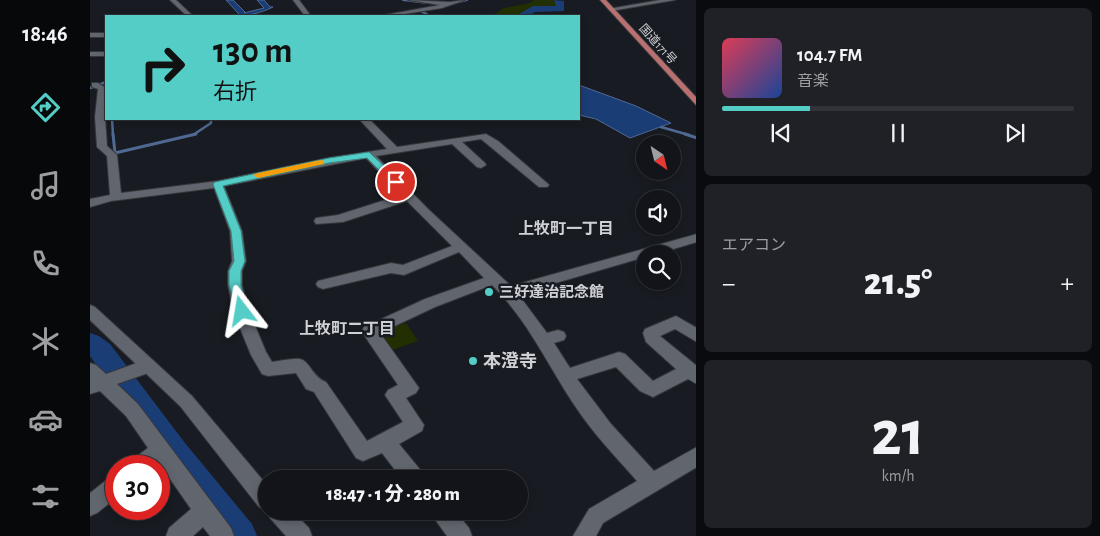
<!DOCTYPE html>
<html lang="ja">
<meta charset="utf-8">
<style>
body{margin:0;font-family:"Alegreya Sans","Noto Sans JP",sans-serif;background:#1f2126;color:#f1f3f6;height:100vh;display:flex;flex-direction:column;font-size:19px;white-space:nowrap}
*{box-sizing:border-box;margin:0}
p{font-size:16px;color:#9c9ea2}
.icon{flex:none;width:28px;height:28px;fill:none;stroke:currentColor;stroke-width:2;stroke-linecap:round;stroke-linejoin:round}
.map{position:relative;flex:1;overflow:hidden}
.details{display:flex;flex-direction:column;gap:8px;padding:8px;background:#0a0b0e;width:404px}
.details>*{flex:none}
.top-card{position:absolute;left:15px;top:15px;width:475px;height:105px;border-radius:0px;box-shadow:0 2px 8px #0003,0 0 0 1px #313338;background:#54cdc7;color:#111;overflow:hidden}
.needle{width:32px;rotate:145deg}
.tools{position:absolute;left:546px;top:135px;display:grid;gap:10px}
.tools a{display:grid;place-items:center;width:45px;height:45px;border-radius:50%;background:#121419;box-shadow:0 2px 8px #0003,0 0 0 1px #313338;font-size:25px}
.speed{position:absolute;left:15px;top:455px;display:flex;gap:10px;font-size:25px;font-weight:700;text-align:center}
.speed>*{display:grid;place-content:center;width:65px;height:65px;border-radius:50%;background:#121419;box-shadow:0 2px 8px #0003,0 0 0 1px #313338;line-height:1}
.speed .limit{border:8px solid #d22;background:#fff;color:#111}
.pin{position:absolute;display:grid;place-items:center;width:42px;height:42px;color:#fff;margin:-21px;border:2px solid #fff;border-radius:50%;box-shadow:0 1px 5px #0007}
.me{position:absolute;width:55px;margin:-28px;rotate:346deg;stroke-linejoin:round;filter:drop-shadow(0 0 4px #0008)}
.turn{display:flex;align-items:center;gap:18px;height:105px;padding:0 25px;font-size:22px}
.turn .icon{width:65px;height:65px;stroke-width:2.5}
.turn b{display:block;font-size:35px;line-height:42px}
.big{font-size:38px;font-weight:800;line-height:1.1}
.details .tile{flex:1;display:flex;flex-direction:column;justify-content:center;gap:8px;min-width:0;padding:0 18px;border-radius:8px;background:#1f2126}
.details .dial{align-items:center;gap:0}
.dial b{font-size:65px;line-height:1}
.song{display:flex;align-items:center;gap:15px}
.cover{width:60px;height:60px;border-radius:8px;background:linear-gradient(135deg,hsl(350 70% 55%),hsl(220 70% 35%))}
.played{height:5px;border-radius:2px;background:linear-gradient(90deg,#54cdc7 25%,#313338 25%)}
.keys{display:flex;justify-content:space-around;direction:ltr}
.heat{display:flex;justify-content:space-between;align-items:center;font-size:28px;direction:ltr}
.trip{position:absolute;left:168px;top:470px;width:270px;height:50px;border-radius:25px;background:#121419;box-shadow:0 2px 8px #0003,0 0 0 1px #313338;font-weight:800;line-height:50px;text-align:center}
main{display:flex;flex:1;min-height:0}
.tabs{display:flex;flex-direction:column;width:90px;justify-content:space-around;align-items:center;background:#07080a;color:#9c9ea2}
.tabs .icon{width:35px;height:35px}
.tabs .current{color:#54cdc7}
.tabs b{font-size:22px;color:#f1f3f6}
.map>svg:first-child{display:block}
.green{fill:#222f00}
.water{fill:#1a3d76;stroke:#506993}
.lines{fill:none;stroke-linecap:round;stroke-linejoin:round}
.stream-far2{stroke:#506993;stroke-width:2}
.stream-far1{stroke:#506993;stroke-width:2.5}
.stream{stroke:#506993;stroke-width:3}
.river{fill:#1a3d76;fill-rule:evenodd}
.minor-casing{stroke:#35373b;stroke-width:2}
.tertiary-casing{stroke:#35373b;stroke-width:2}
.trunk-casing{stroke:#35373b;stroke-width:2}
.minor{fill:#61656d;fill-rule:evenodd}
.tertiary{fill:#61656d;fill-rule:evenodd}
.trunk{fill:#b87071;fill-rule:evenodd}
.route{fill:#54cdc7;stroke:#378581}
.slow{fill:#f59e0b}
.poi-dot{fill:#54cdc7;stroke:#181b21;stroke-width:2}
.labels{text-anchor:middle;stroke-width:5;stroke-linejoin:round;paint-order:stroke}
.far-street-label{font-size:12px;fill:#cfd1d6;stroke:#181b21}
.poi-label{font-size:15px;font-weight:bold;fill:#cfd1d6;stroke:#181b21;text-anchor:start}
.neighbourhood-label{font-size:16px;font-weight:bold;fill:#cfd1d6;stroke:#181b21}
.near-poi-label{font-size:18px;font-weight:bold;fill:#cfd1d6;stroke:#181b21;text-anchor:start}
</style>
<main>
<nav class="tabs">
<b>18:46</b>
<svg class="icon current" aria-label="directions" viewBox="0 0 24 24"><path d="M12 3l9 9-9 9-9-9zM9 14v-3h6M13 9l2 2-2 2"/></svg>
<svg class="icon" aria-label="music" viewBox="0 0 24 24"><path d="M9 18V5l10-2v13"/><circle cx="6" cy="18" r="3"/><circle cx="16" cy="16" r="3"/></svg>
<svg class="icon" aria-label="phone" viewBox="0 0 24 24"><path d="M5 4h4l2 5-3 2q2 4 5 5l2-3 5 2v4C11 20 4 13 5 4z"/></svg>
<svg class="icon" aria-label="climate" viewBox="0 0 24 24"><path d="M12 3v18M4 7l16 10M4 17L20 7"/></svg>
<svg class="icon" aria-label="car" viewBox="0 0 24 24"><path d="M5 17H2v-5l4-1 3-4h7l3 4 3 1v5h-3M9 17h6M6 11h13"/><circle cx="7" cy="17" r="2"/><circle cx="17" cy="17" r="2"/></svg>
<svg class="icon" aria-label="filters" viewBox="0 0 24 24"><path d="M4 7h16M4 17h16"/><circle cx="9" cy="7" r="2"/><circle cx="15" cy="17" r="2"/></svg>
</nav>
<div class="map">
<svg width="607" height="536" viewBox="0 0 607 536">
<rect width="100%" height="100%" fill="#181b21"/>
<!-- green -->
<path class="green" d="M444,0H464L468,2V6L464,8L439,9L425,16H402L414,8L440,3Z
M316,323L328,341L302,350L291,331Z"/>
<!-- water -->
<path class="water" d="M136,0H143L155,12L154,13L174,8L167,0H174L180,7H183C169,14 156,16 140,16L149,14Z
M489,85L546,106L581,123L540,138L506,119L489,115Z"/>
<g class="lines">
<!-- stream-far2 -->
<path class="stream-far2" d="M313,0L337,3
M358,5L377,0
M329,10L340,16"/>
<!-- stream-far1 -->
<path class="stream-far1" d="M0,88L16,82
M22,119L23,135
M571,127L599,135
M103,135L121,123V119"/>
<!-- stream -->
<path class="stream" d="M23,134L25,153L106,134
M595,134L607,138"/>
<!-- river -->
<path class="river" d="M464,0L474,1V11L445,12L437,16H425L443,6H466Z
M0,333L9,336L20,344L95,443L162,524L167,536H129L73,463L0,356Z"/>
<!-- minor casing -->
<g class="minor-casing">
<path id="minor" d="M80,0H86L103,16H97Z
M203,0H209L221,16H215Z
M318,0L360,2L375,0L352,8L302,16H289L350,5Z
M570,0H585L521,11L518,9Z
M0,33H16V37H0Z
M0,52H16V56H0Z
M2,83H8L16,88L15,117L17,146L27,155L31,193L128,181L239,158L297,149L269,119H279L307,147L396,134L408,141L457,183L459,185L457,187H449L391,139L372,142L395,163L396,165L391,168L387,167L362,144L286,156L338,209L421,286L607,234V242L567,254H555V257L428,294L457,333L468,330L474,332L476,336L474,340L464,343L480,368L529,352L535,354L563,381L586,369L556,342L553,333L555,329L586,316L607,328V342L585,329L570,336L607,366V384L598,379L563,397L550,391L526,367L487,379L521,424L564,471L607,447V467L513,523L506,536H483L499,509L547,481C525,456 501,431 483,403C457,363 436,318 402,285L345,307L290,333L329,388L326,393L316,398L334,425L332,431L309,444L332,472L335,479H312L292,453L273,461L266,458L224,392L216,389L206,373L178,376L172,374L161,355L143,311L138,285V271L142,261L140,231L124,188L21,201L0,207V199L20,195L17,156L7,147L5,117L8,89L2,87ZM276,158L311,195L248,215L226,218L224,221L226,224L253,222L317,201L362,246L313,265L301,263L228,281L226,284L228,287L233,289L301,273L314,275L369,252L394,278L335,299L274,327L272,331L274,335L308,385L298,390L295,395L313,422L277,441L236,382C222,377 220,361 210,359C202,358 191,361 182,362L176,352L159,311L152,285V271L156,261L152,231L134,186Z
M58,359L64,361L66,366L64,371L27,384L48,404L141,528L144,536H120L113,527L103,536H76L79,528L101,509L69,463L65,466H40L43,459L58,448L36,416L10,391L0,394V363L6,365L16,374Z
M26,475V498L7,513L0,516V493L19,478Z
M341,511H365L379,528L382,536H357L344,518Z"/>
</g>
<!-- tertiary casing -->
<g class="tertiary-casing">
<path id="tertiary" d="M0,305L5,307L102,396L176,484V510L169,507L90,406L0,320Z
M177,511H202L219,528L222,536H196L180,518Z"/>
</g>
<!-- trunk casing -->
<g class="trunk-casing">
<path id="trunk" d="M510,0H516L607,98V106Z"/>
</g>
<!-- minor -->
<use href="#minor" class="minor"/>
<!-- tertiary -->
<use href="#tertiary" class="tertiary"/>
<!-- trunk -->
<use href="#trunk" class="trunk"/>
</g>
<!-- route -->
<path class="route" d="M279,152L310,181V184H303L277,158L239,163L133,186L151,231L155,261L151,271V285L158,311L156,314H147L139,285V271L144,261L141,231L123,184L125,182L239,158Z"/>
<!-- slow -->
<path class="slow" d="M231,160L234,161V164L168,178L163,175L168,173Z"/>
<!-- markers -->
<g class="poi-dot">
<circle cx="399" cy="292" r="5"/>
<circle cx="383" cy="361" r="5"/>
</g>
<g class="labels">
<!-- far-street labels -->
<g class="far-street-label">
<text transform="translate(568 44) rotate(48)" y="4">国道171号</text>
</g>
<!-- poi labels -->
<g class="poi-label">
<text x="409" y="297">三好達治記念館</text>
</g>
<!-- neighbourhood labels -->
<g class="neighbourhood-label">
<text x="476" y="234">上牧町一丁目</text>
<text x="257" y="334">上牧町二丁目</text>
</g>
<!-- near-poi labels -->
<g class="near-poi-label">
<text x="393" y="367">本澄寺</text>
</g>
</g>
</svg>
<div class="tools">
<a><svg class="needle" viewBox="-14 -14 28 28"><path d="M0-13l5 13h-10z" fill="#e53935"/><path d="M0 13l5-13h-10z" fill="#9c9ea2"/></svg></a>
<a><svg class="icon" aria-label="sound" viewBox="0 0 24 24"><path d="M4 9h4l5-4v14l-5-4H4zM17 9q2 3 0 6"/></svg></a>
<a><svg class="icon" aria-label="search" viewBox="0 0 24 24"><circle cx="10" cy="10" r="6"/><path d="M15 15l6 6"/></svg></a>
</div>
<div class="speed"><div class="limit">30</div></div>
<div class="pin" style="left:306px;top:182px;background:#d93025"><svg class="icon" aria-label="arrive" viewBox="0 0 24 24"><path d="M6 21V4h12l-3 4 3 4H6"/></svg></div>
<svg class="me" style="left:152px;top:311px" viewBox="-20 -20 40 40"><path d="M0-17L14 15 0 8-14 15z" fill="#54cdc7" stroke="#fff" stroke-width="4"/></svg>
<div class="trip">18:47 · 1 分 · 280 m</div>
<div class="top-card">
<div class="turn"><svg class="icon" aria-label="right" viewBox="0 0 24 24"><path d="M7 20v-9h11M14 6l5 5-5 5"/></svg><div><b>130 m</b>右折</div></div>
</div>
</div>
<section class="details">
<div class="tile">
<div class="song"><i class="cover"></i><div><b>104.7 FM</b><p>音楽</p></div></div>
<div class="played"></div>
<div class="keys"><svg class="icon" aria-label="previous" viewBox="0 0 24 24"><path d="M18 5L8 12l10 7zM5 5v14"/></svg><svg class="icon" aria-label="pause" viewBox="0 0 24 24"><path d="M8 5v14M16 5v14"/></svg><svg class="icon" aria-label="next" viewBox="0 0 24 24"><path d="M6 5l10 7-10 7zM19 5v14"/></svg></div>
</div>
<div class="tile"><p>エアコン</p>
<div class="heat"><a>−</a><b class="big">21.5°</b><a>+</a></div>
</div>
<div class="tile dial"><b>21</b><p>km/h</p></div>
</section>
</main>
